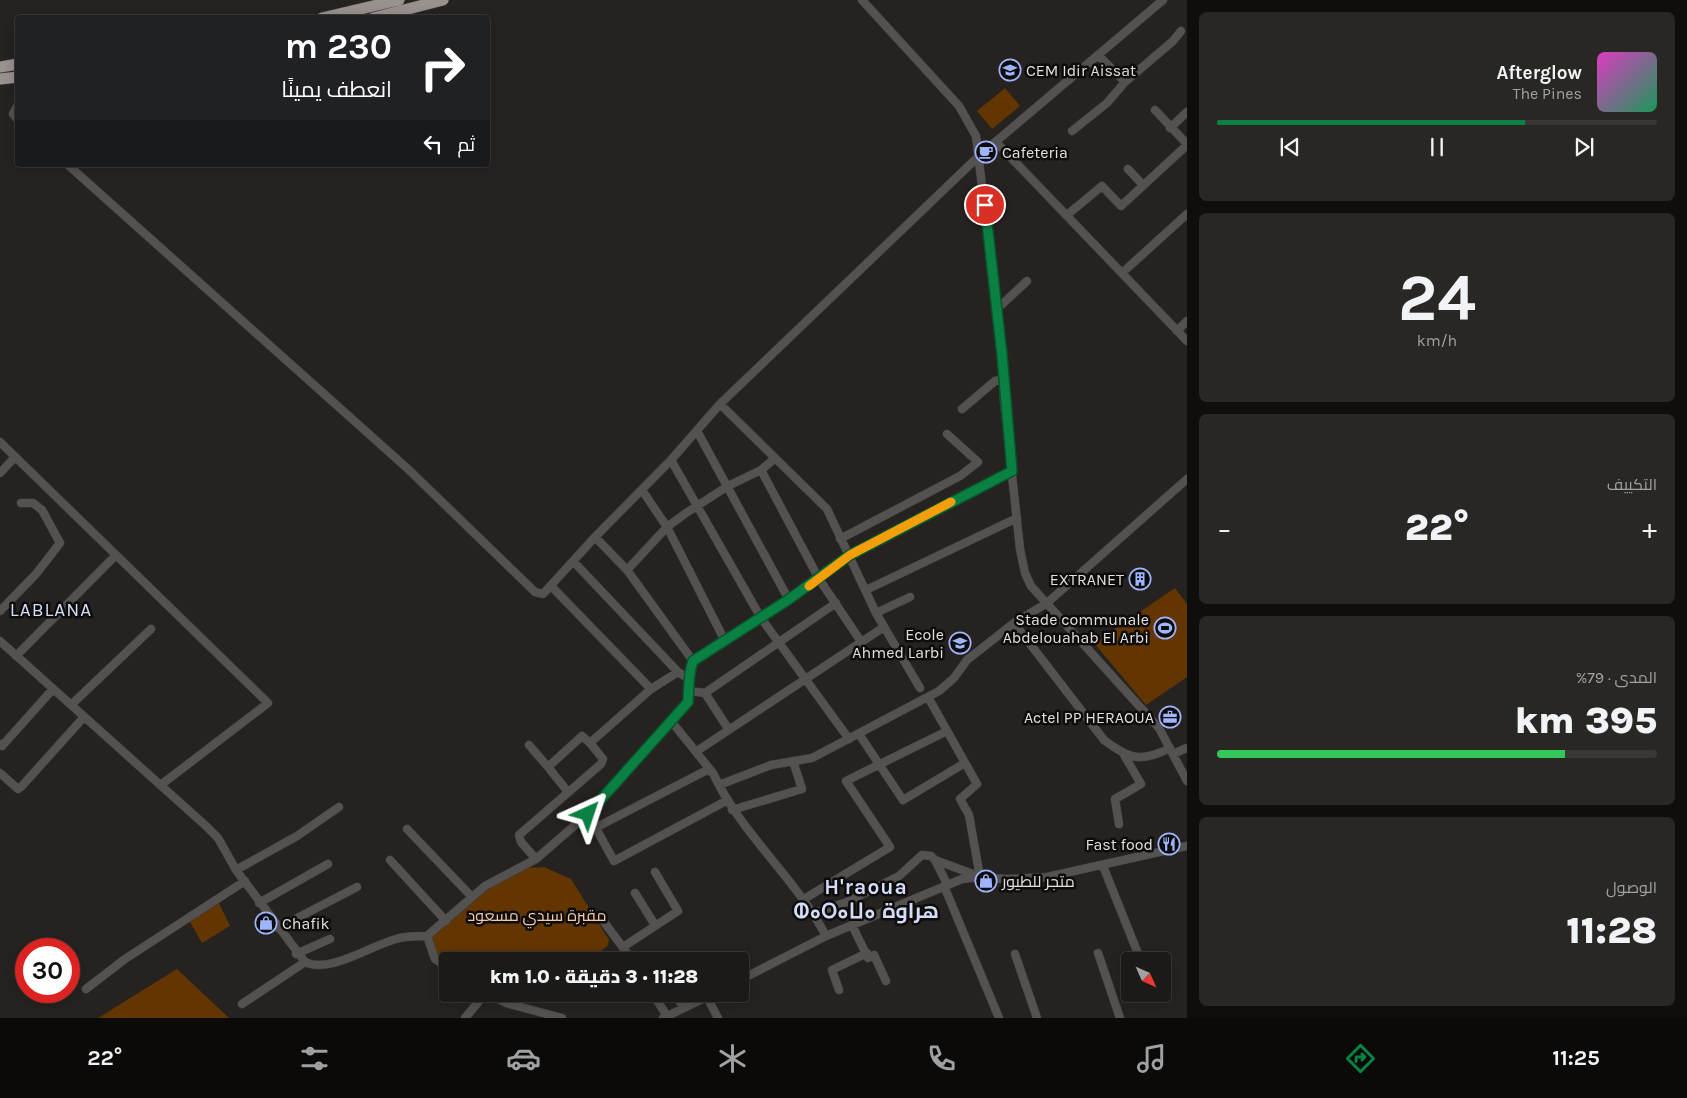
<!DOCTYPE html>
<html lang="ar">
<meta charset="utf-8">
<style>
body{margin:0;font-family:Karla,Cairo,"Noto Sans Tifinagh",sans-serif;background:#292724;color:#f1f3f6;direction:rtl;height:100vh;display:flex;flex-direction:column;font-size:19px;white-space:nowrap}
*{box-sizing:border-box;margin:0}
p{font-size:16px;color:#a0a1a1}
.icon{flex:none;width:28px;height:28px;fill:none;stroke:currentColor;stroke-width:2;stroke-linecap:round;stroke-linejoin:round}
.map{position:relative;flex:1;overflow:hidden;direction:ltr}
.details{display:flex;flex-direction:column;gap:12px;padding:12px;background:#0f0e0d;width:500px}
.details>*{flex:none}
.guide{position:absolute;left:15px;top:15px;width:475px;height:152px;border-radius:5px;box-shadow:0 2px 12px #0003,0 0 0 1px #3a3836;direction:rtl;background:#202124;color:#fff;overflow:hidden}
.needle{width:32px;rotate:135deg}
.fabs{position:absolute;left:1121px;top:952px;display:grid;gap:10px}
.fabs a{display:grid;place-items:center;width:50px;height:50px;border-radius:5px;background:#1c1a17;box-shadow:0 2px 12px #0003,0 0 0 1px #3a3836;font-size:25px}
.speed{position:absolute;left:15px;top:938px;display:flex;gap:10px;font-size:25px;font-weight:700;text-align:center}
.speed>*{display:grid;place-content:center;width:65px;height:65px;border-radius:50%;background:#1c1a17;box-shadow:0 2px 12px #0003,0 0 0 1px #3a3836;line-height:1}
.speed .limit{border:8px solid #d22;background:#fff;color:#111}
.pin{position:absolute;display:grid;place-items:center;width:42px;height:42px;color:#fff;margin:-21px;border:2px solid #fff;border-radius:50%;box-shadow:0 1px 5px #0007}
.me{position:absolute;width:55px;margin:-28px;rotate:42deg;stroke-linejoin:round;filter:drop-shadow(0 0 4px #0008)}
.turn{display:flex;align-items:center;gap:18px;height:105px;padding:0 15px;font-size:22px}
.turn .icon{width:65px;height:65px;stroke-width:2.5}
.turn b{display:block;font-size:35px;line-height:42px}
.then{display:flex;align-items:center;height:48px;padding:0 15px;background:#0003;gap:10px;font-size:19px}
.big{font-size:38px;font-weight:800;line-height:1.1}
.details .widget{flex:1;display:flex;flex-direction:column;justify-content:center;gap:8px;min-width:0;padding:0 18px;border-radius:8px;background:#292724}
.details .dial{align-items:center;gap:0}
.dial b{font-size:65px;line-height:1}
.song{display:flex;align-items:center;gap:15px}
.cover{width:60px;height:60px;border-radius:8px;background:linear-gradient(135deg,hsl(310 70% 55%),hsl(150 70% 35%))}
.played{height:5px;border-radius:2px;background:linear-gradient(90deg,#0b8043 70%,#3a3836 70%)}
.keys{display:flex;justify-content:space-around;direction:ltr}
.heat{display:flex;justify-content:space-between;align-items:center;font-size:28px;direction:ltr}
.charge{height:8px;border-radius:4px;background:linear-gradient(90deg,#34c759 79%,#3a3836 0)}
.trip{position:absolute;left:439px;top:952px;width:310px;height:50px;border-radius:5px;background:#1c1a17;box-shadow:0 2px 12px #0003,0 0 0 1px #3a3836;font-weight:800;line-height:50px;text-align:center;direction:rtl}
.tab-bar{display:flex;height:80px;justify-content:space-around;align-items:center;background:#0b0a09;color:#a0a1a1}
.tab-bar .icon{width:35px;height:35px}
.tab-bar .active{color:#0b8043}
.tab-bar b{font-size:22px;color:#f1f3f6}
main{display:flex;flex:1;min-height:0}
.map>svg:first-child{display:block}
.green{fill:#633500}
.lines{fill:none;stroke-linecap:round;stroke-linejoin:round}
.minor-casing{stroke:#403c3a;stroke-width:9}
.highway-casing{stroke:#403c3a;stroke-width:12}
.minor{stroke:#545250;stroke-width:8}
.highway{stroke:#98928e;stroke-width:11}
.route-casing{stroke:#07532c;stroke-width:12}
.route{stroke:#0b8043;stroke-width:9}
.slow{stroke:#f59e0b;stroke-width:9}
.labels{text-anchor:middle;stroke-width:5;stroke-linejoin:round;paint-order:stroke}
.poi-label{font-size:16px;fill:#e2dfdd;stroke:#0e0c0b;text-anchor:end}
.park-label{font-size:16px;fill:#f3ccac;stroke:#0e0c0b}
.quarter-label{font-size:19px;letter-spacing:1px;fill:#d3dcf8;stroke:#0e0c0b}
.district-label{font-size:21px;font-weight:bold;letter-spacing:1px;fill:#d3dcf8;stroke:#0e0c0b}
</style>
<main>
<section class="details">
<div class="widget">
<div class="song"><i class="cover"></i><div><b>Afterglow</b><p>The Pines</p></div></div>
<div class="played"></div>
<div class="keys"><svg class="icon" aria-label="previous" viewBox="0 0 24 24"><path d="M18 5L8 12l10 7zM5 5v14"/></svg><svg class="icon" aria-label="pause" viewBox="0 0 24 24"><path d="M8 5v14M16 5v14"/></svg><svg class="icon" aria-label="next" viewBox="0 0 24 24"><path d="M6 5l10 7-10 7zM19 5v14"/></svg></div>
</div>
<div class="widget dial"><b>24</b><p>km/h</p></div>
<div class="widget"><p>التكييف</p>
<div class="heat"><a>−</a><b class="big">22°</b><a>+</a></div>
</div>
<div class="widget"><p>المدى · 79%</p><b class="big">395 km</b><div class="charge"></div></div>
<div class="widget"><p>الوصول</p><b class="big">11:28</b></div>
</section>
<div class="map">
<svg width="1187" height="1018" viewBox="0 0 1187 1018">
<rect width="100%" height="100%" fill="#26221f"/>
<!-- green -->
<path class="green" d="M1005,88L1020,106L992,129L977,111Z
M1175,588L1187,604V677L1146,705L1094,643Z
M544,867L571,879L609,940L608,945L591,961H448L447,967C438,960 425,943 433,931C439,922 508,871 517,869C525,867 536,868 544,867Z
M217,899L230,926L202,943L190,922Z
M177,969L229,1018H98Z"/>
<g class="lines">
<!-- minor casing -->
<g class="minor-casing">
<path id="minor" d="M862,0L959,106L976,136L1002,355L1004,401L1020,549L1025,573L1031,586L1159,728L1187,781
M1098,55L1125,82L1173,41L1181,31
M18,105L13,114L18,120
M1155,110L1187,144
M1170,128L1187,112
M1072,131L1107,103L1125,82
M996,142L1187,341
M68,165L408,469L535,592L543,594L595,537L671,460L720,404L980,155L1163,0
M1128,169L1143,185
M1067,215L1102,186L1121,206L1187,145
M1122,273L1187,214
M997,309L1027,281
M1177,331L1187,321
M720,404L827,509L876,613L910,597
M962,409L995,381L1003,379
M697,431L789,600
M0,442L268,703L162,784
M671,460L761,618L849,739
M761,470L819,579L862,643
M0,473L15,457
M642,490L667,527L725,641
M595,537L627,570L693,661
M840,539L960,476L978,462L947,434
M573,561L678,672L691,680
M627,570L667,527L686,513L728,486L761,470L774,459
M551,586L651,689
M866,590L1017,518
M0,611L36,574L60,543L42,510L33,503H21
M876,613L920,688
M1014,623L1104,740C1129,759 1141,763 1170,748
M0,641L206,826L218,838L236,870L305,962C329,974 370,946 396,939C405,936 417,936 427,936L435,959L448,968
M16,656L115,556
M689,691L705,693L836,603
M705,693L729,730
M928,697L977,784L960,799L969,815L980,877
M71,705L151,629
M671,721L713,773
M859,734L903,800L965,763
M0,744L2,746L53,689
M529,745L548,767
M697,751L884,627
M1173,754L1187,748
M0,773L18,789
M719,785L771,765L812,758L939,691L954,678L967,660L1014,623L1047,603L1187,479
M21,787L84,717
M568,792L548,767L582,736L590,743
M732,810L802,789L793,761
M588,814L614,861L726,801
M1119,824L1115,799L1141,784L1123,753
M595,828L707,770L713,773C741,834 795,877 826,936
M407,829L472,897
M536,859L521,842L519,835L601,764L603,759L590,743L651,689L678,672
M390,860L446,921
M935,860L947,884
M1103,866L1141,961
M236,870L297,836L339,807
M944,886L999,1018
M635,893L655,925
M804,899L890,847L846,781L947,731
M259,903L328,864
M814,913L847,902L899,876L922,855L931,856L935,860L978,876
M604,922L633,961
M852,925L868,958L874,955L886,981
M278,928L357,887
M427,936L485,886L536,859L588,814L688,702C689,689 688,674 693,661L789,600L850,555L1012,471
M623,947L678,911L655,872
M1098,953L1120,1018
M296,954L330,939
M1015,954L1037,1018
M740,980L826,936L962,879L980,877L1005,879L1047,877L1187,846
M86,989L125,959L245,881
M839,990L832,970L867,953
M490,994L506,1003L562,1018
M653,994L667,1016
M675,994L684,1008
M707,997L718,1018
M242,1004L305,962
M465,1018L485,994
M663,1018L713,994"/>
</g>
<!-- highway casing -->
<g class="highway-casing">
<path id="highway" d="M322,18L399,0
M373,18L443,0
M0,67L18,64
M0,79L18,77"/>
</g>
<!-- minor -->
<use href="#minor" class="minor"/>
<!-- highway -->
<use href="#highway" class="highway"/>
</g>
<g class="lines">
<!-- route casing -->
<g class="route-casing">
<path id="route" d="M588,814L688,702C689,689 688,674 693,661L788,600L850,555L1012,471L1002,355L985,205"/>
</g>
<!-- route -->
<use href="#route" class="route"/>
<!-- slow -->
<path class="slow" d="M809,586L850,555L951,502"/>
</g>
<!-- icons -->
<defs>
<g id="school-ring" transform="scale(1.125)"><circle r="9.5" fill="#0e0c0b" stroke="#9eb4fd" stroke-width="1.5"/><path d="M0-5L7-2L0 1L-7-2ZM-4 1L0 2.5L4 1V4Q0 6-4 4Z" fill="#9eb4fd"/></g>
<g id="cafe-ring" transform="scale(1.125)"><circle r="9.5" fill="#0e0c0b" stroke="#9eb4fd" stroke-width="1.5"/><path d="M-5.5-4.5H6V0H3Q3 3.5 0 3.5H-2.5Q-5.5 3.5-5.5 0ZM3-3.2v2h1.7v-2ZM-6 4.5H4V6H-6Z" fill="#9eb4fd"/></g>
<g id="building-ring" transform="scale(1.125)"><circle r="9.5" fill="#0e0c0b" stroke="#9eb4fd" stroke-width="1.5"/><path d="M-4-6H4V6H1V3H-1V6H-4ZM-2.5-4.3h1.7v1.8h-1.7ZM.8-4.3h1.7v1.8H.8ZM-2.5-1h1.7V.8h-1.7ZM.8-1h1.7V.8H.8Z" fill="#9eb4fd"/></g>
<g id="stadium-ring" transform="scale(1.125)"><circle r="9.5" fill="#0e0c0b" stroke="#9eb4fd" stroke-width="1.5"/><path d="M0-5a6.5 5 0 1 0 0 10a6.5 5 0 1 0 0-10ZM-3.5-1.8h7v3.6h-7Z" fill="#9eb4fd"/></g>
<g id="office-ring" transform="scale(1.125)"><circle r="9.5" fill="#0e0c0b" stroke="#9eb4fd" stroke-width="1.5"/><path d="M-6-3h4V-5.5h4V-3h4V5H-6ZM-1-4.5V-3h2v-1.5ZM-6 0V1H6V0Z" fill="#9eb4fd"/></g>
<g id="restaurant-ring" transform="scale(1.125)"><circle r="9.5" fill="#0e0c0b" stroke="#9eb4fd" stroke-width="1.5"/><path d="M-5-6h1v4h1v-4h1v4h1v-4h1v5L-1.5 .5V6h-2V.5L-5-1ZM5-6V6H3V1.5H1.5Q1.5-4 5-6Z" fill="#9eb4fd"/></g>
<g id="shop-ring" transform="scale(1.125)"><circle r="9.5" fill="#0e0c0b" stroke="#9eb4fd" stroke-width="1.5"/><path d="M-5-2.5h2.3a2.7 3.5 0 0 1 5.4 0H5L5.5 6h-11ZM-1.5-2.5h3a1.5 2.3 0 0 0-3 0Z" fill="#9eb4fd"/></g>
</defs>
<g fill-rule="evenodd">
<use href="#school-ring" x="1010" y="70"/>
<use href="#cafe-ring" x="986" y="152"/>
<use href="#building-ring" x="1140" y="579"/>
<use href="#stadium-ring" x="1165" y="628"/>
<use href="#school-ring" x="960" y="643"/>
<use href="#office-ring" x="1170" y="717"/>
<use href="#restaurant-ring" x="1169" y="844"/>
<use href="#shop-ring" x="986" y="881"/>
<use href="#shop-ring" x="266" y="923"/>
</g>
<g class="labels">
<!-- poi labels -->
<g class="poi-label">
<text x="1026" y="76" text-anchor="start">CEM Idir Aissat</text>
<text x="1002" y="158" text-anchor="start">Cafeteria</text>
<text x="1124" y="585">EXTRANET</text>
<text x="1149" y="625">Stade communale<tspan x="1149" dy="18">Abdelouahab El Arbi</tspan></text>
<text x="944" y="640">Ecole<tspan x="944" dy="18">Ahmed Larbi</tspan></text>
<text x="1154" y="723">Actel PP HERAOUA</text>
<text x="1153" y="850">Fast food</text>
<text x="1002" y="887" text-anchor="start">متجر للطيور</text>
<text x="282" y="929" text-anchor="start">Chafik</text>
</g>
<!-- park labels -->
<g class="park-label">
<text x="537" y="921">مقبرة سيدي مسعود</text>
</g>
<!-- quarter labels -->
<g class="quarter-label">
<text x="51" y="616">LABLANA</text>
</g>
<!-- district labels -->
<g class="district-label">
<text x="866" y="894">H'raoua<tspan x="866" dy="24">ⵀⴰⵔⴰⵡⴰ هراوة</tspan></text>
</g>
</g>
</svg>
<div class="fabs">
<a><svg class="needle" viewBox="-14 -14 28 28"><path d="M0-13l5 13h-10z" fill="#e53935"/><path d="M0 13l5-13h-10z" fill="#a0a1a1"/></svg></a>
</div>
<div class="speed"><div class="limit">30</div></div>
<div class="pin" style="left:985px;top:205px;background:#d93025"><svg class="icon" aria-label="arrive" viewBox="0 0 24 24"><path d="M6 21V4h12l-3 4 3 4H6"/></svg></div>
<svg class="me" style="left:588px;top:814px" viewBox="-20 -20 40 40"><path d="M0-17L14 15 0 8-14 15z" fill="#0b8043" stroke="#fff" stroke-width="4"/></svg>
<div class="trip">11:28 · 3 دقيقة · 1.0 km</div>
<div class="guide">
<div class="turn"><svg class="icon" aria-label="right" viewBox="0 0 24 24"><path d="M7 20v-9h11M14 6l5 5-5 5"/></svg><div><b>230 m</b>انعطف يمينًا</div></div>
<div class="then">ثم<svg class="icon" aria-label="left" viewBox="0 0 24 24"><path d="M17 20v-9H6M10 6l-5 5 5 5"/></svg></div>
</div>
</div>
</main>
<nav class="tab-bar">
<b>11:25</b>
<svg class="icon active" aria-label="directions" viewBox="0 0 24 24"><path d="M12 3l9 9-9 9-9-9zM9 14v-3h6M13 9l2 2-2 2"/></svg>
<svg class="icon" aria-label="music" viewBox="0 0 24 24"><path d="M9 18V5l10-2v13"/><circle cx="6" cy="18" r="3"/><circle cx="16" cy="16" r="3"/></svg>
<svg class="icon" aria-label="phone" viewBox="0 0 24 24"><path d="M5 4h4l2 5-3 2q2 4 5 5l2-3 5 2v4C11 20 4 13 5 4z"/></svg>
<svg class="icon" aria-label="climate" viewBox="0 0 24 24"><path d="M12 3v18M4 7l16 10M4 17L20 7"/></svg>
<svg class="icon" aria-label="car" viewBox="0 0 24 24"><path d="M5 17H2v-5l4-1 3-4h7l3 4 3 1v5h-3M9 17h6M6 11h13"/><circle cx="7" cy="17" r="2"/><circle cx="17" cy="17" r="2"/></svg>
<svg class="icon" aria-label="filters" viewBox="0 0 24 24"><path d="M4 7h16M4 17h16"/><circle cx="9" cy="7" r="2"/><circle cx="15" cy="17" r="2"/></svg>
<b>22°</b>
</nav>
